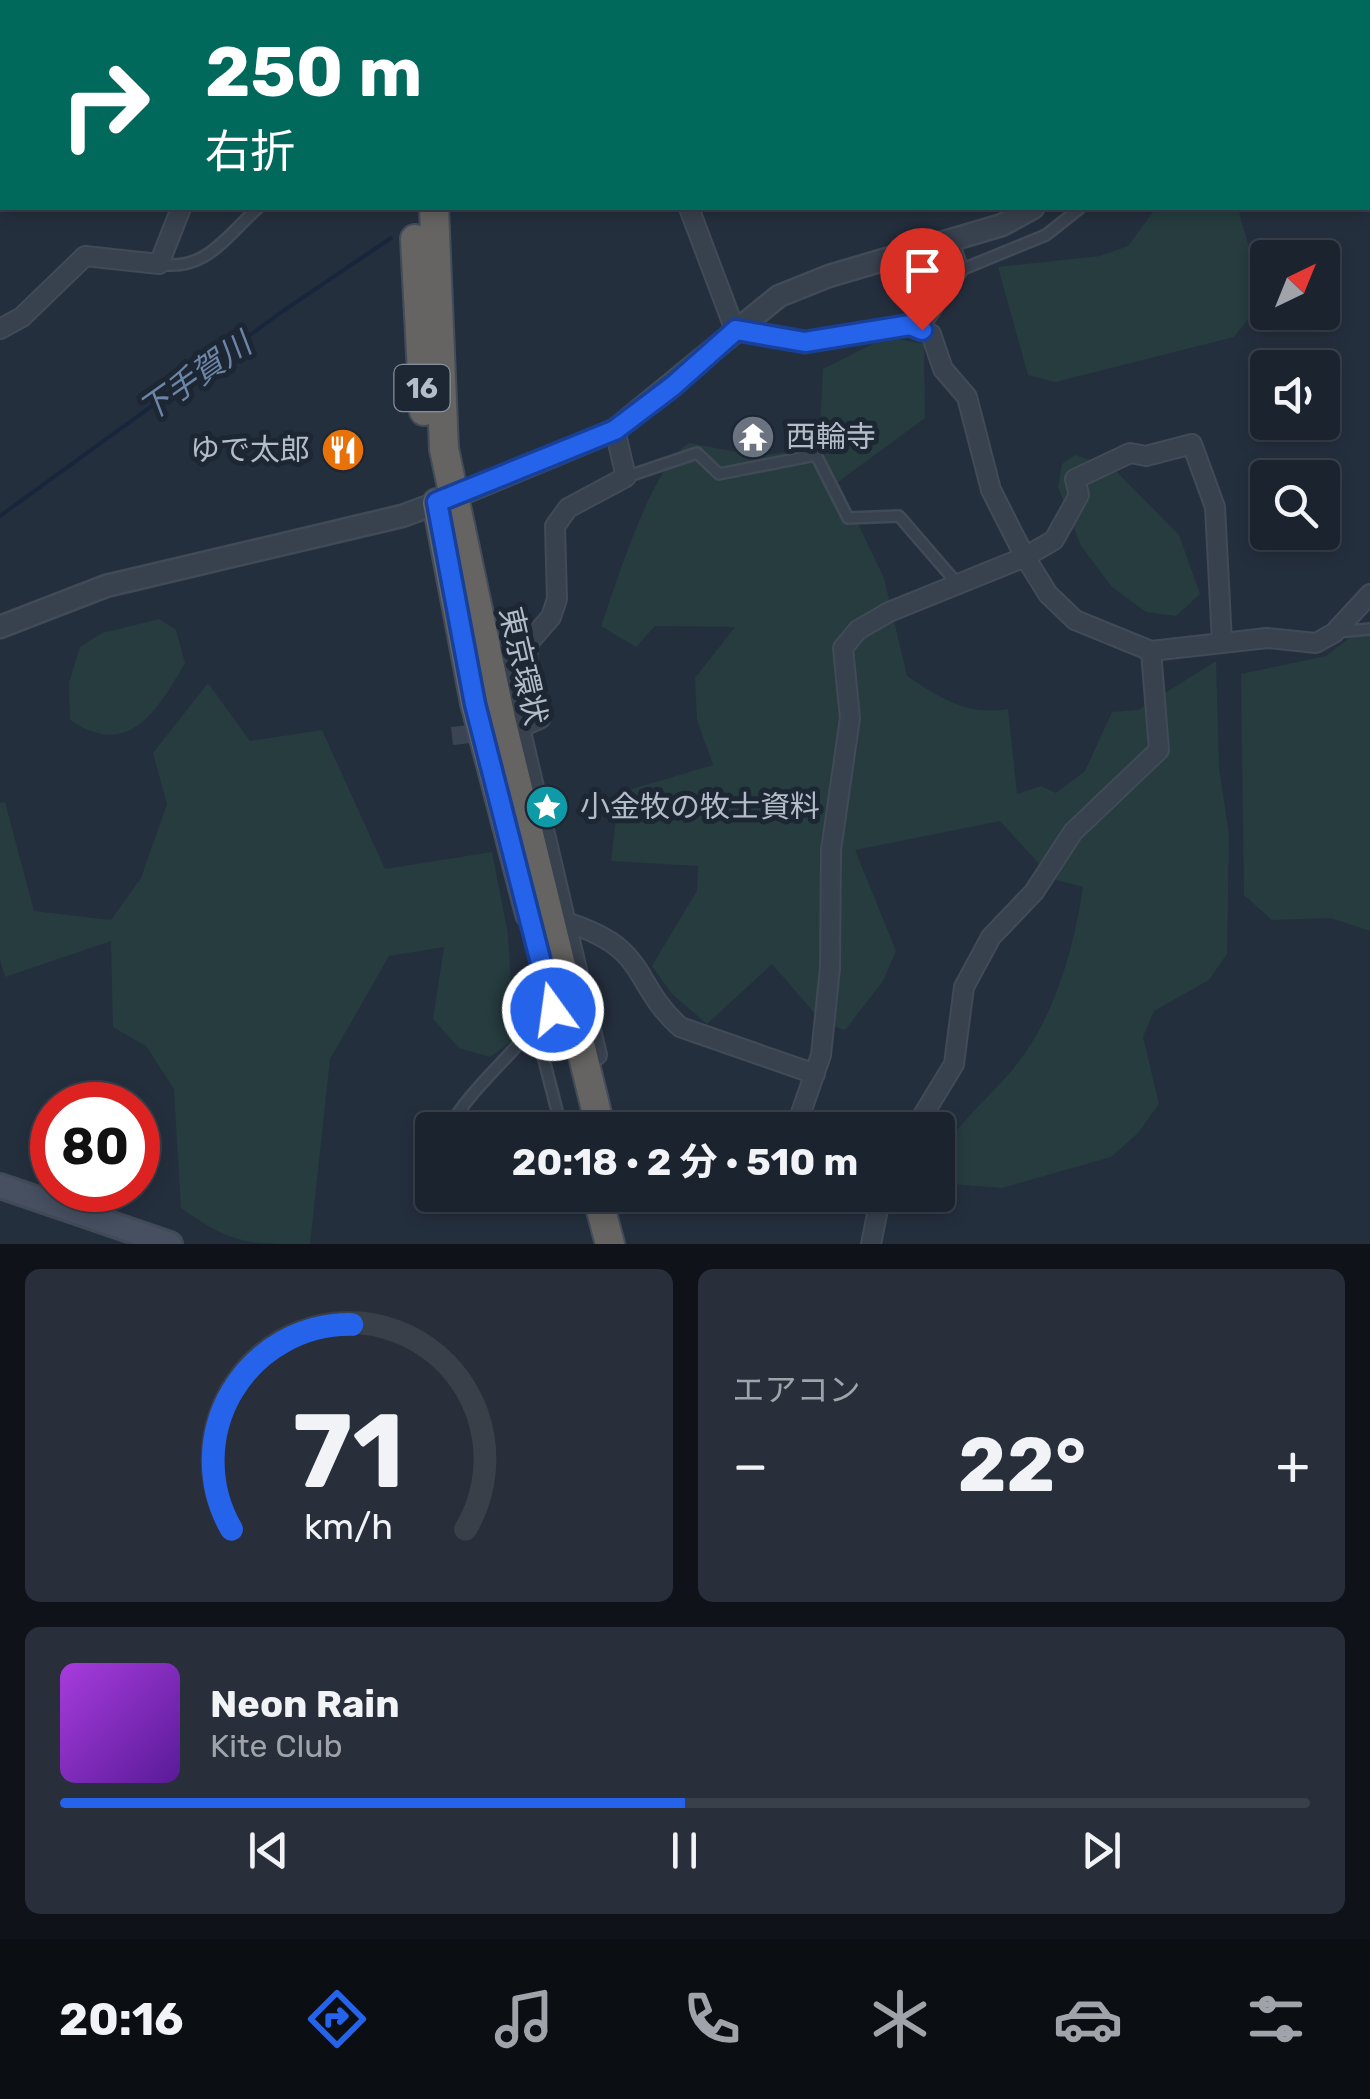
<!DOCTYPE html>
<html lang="ja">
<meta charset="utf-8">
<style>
body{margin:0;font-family:Rubik,"Noto Sans JP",sans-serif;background:#282f3a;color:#f1f3f6;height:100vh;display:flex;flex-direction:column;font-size:38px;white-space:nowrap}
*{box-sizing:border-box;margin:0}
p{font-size:32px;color:#a0a4aa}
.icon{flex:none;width:55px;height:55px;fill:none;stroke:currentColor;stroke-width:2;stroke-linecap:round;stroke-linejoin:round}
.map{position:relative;height:1244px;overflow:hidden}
.drawer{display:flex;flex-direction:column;gap:25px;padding:25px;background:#0f1319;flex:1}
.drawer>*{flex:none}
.top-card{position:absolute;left:0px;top:0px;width:1370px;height:210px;box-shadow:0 5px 15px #0003,0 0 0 2px #39404a;background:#00695c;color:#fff;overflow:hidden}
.needle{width:65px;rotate:43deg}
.fabs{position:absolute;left:1250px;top:240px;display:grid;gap:20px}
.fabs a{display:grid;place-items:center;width:90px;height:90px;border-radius:10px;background:#1b232e;box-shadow:0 5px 15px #0003,0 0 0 2px #39404a;font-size:50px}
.speed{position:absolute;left:30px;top:1082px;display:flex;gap:20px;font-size:50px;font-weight:700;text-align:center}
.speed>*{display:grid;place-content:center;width:130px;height:130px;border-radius:50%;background:#1b232e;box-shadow:0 5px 15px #0003,0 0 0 2px #39404a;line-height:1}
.speed .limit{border:15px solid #d22;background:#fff;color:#111}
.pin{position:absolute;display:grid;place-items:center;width:85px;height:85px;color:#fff;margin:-102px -42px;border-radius:50% 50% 50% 0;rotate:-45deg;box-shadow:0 0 10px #0007}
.pin .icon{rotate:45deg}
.me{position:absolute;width:110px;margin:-55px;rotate:346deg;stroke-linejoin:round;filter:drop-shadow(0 0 8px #0008)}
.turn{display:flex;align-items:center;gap:35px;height:210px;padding:0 40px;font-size:45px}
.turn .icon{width:130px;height:130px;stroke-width:2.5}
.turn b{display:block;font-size:70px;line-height:85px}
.big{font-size:75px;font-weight:700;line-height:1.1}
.drawer .card{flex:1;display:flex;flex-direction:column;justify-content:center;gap:15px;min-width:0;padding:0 35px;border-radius:15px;background:#282f3a}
.drawer .dial{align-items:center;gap:0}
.dial svg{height:260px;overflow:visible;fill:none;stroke:#39404a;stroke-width:7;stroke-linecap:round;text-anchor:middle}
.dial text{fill:#f1f3f6;stroke:none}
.song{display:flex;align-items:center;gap:30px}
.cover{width:120px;height:120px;border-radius:15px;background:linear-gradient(135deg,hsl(280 70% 55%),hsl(270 70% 35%))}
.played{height:10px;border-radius:5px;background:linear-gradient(90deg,#2563eb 50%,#39404a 50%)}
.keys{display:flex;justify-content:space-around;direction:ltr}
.heat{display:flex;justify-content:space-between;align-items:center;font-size:55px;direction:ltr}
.drawer .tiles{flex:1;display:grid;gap:25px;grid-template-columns:1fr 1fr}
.card:last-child{grid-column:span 2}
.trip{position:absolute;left:415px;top:1112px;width:540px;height:100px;border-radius:10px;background:#1b232e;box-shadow:0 5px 15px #0003,0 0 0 2px #39404a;font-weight:700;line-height:100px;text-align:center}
.menu{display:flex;height:160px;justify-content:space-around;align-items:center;background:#0b0e12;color:#a0a4aa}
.menu .icon{width:70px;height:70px}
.menu .selected{color:#2563eb}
.menu b{font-size:45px;color:#f1f3f6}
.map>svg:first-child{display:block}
.green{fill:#263c3f}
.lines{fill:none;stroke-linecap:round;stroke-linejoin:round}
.stream{stroke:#17263c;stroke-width:4}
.river{stroke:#17263c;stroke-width:25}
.minor-tunnel{stroke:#3a4453;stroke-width:18;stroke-dasharray:18 9;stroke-linecap:butt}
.service-casing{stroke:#414a57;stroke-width:14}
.minor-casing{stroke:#414a57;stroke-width:22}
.tertiary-casing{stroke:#414a57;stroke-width:25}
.secondary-casing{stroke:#414a57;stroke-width:28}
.trunk-casing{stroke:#434c59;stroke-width:32}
.service{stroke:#38414e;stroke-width:9}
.minor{stroke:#38414e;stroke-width:18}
.tertiary{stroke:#38414e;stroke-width:20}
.secondary{stroke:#465061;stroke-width:22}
.trunk{stroke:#656462;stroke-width:28}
.route-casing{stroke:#184099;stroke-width:25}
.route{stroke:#2563eb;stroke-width:18}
.labels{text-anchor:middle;stroke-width:10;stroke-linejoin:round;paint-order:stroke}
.shield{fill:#1d2633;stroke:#878f9c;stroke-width:2.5}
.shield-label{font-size:28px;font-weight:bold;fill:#b4bcc9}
.poi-label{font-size:30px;fill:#b4bcc9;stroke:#1d2633;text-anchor:start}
.street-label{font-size:30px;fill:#b4bcc9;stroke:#1d2633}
.water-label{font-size:32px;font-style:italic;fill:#6d86a8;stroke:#1d2633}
</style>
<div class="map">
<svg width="1370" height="1244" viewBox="0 0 1370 1244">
<rect width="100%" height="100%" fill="#242f3e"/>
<!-- green -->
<path class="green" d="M1156,208H1238L1250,251L1254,312L1234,337L1055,382L1028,375L998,267L1100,256L1128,246Z
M886,337L924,344L925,418L838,482L884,578L907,676C940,698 967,716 1008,709L1017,794L1041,786L1056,793L1085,771L1112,712L1138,710L1216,661L1219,768L1229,834L1227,954L1209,980L1154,1011L1143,1037L1159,1104L1138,1133L1111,1157L1002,1188L938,1183V1159C955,1125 989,1098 1013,1069C1054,1020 1074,948 1083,887L1053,879L1000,821L855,850L896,951L883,981L845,1030L823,1023L772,964L707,1024L672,994L652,966L697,891L698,866L611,861L619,793L713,765L697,720L695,678L735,627L655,626L636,647L601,626C617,582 651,467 689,443L758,456L819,448L823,369Z
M1075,455L1111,466L1179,535L1200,594L1176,616L1146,612L1112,587L1081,546L1058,487L1062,464Z
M159,619L176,630L185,663C157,711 129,760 70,720L69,683L80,647L102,633Z
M1370,622V931L1331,918L1272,920L1244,895L1241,674L1326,656Z
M208,683L250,741L322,730L385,869L492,852L508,934L514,1039L490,1057L459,1048L433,1019L444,947L389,956L330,1059L310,1244C244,1244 232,1244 181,1208L174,1089L146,1046L113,1027L111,941L5,977L0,960V803L5,802L34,911L111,920L141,878L167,804L153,753Z"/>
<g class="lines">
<!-- stream -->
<path class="stream" d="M0,516L283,311L391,238"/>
<!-- river -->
<path class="river" d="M987,2L989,0"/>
<!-- minor-tunnel -->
<path class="minor-tunnel" d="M452,736L489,732
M539,1021L569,981"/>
<!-- service casing -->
<g class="service-casing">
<path id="service" d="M0,59H2
M953,241L963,269
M159,264C206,272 226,236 258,208
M922,330L963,269L1046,235L1080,208
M626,477L697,453L719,474L816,455L848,518L899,516L956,582
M1337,632L1370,629
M447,1130C470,1090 506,1061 535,1025L562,1130"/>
</g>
<!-- minor casing -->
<g class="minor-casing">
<path id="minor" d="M114,0V2
M689,208L735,330L805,341L910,325L931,334L943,369L967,397L991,490L1025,557L1048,594L1075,620L1151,651L1267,638L1316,643L1334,633L1370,594
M0,329L22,317L85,256L159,264L181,208
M485,650L503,655L597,1055
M519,728L540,719L527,656L530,641L551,617L557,599L555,526L568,508L626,477L615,430
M566,922C651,949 629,980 680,1027L815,1074
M535,1025L539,1021
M795,1130L821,1055L830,968L831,850L850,718L843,648L858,630L889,612L1025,557L1054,540L1079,495L1075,479L1130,453L1146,456L1192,444L1215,507L1222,642
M914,1130L954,1064L964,987L991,937L1034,892L1073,832L1159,750L1151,651
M871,1244L881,1195"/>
</g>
<!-- tertiary casing -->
<g class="tertiary-casing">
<path id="tertiary" d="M750,2L753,0
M1368,178L1370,179
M0,627L106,586L402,516L454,497L615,430L779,296L829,276L1002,225L1033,208"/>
</g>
<!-- secondary casing -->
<g class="secondary-casing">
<path id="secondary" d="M0,1186L170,1244"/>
</g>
<!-- trunk casing -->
<g class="trunk-casing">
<path id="trunk" d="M421,2V0
M443,2V0
M434,208L444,449L501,719L601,1130
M415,239L424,411
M437,503L475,703L530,914
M597,1195L610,1244"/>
</g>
<!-- service -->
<use href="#service" class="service"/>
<!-- minor -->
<use href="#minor" class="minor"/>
<!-- tertiary -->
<use href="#tertiary" class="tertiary"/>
<!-- secondary -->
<use href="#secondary" class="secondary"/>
<!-- trunk -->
<use href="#trunk" class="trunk"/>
</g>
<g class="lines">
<!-- route casing -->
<g class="route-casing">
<path id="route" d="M553,1010L475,704L437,502L615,430L673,386L736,330L805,342L910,325L922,330"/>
</g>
<!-- route -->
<use href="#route" class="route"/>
</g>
<!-- icons -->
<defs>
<g id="temple-disc" transform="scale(2.25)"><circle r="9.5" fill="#6b7280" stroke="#1d2633"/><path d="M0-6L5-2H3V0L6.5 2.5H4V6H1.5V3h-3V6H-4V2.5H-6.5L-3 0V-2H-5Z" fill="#fff"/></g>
<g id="restaurant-disc" transform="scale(2.25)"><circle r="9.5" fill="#e8710a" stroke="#1d2633"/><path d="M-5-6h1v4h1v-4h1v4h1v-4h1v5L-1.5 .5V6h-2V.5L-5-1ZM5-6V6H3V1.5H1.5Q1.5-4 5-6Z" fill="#fff"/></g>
<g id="sight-disc" transform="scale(2.25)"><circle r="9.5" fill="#0f9aa8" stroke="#1d2633"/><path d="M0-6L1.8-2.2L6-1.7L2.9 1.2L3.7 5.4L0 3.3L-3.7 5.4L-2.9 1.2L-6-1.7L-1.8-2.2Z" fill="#fff"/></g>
</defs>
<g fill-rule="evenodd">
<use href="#temple-disc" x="753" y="437"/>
<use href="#restaurant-disc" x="343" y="450"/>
<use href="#sight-disc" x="547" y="807"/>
</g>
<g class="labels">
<!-- shield labels -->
<rect class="shield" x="394.5" y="365" width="55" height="46" rx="8"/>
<g class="shield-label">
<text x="422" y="398">16</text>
</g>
<!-- poi labels -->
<g class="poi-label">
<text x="786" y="447">西輪寺</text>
<text x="310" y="460" text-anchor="end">ゆで太郎</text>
<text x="580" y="817">小金牧の牧士資料</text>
</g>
<!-- street labels -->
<g class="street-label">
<text transform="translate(523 666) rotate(77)" y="10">東京環状</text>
</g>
<!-- water labels -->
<g class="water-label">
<text transform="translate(195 377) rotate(-35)" y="11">下手賀川</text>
</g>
</g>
</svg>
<div class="fabs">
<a><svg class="needle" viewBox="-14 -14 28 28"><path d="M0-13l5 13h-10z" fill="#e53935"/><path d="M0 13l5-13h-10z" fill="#a0a4aa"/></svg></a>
<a><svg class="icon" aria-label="sound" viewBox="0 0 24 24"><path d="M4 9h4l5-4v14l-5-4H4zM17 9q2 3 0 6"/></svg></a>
<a><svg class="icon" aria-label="search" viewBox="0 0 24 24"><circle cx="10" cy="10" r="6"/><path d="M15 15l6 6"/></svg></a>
</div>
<div class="speed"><div class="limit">80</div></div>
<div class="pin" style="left:922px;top:330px;background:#d93025"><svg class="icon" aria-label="arrive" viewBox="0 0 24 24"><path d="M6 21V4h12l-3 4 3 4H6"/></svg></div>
<svg class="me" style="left:553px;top:1010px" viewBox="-20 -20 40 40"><circle r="17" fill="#2563eb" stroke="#fff" stroke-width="3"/><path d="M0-11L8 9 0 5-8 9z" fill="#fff"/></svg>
<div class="trip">20:18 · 2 分 · 510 m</div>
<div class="top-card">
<div class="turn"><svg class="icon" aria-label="right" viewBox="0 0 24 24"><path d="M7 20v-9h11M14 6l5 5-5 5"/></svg><div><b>250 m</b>右折</div></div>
</div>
</div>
<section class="drawer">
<div class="tiles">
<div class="card dial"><svg viewBox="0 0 100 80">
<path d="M14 69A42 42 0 1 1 86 69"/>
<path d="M14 69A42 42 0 0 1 51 6" stroke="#2563eb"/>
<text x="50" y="56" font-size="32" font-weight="700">71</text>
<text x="50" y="72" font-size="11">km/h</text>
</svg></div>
<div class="card"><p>エアコン</p>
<div class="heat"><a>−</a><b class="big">22°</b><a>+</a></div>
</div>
<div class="card">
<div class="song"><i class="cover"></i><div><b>Neon Rain</b><p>Kite Club</p></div></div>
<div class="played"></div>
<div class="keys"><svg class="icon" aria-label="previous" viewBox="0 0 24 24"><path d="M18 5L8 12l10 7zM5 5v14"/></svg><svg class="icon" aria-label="pause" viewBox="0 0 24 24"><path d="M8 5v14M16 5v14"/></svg><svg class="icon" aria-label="next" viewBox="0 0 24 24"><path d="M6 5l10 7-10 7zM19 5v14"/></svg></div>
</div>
</div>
</section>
<nav class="menu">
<b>20:16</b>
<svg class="icon selected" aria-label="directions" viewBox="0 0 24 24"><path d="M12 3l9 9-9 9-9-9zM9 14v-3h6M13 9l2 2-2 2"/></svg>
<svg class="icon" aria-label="music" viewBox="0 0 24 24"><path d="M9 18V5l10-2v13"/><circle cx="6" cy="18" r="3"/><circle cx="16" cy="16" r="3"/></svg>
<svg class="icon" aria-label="phone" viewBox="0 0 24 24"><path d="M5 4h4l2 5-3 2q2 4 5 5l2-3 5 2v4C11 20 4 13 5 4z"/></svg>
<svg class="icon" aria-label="climate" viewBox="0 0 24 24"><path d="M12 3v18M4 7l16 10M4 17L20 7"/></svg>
<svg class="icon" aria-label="car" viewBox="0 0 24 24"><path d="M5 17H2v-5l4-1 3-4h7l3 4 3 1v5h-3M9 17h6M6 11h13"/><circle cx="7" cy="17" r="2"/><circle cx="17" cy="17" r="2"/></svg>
<svg class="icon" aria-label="filters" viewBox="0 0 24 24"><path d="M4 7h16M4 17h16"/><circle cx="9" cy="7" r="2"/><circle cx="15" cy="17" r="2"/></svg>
</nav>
